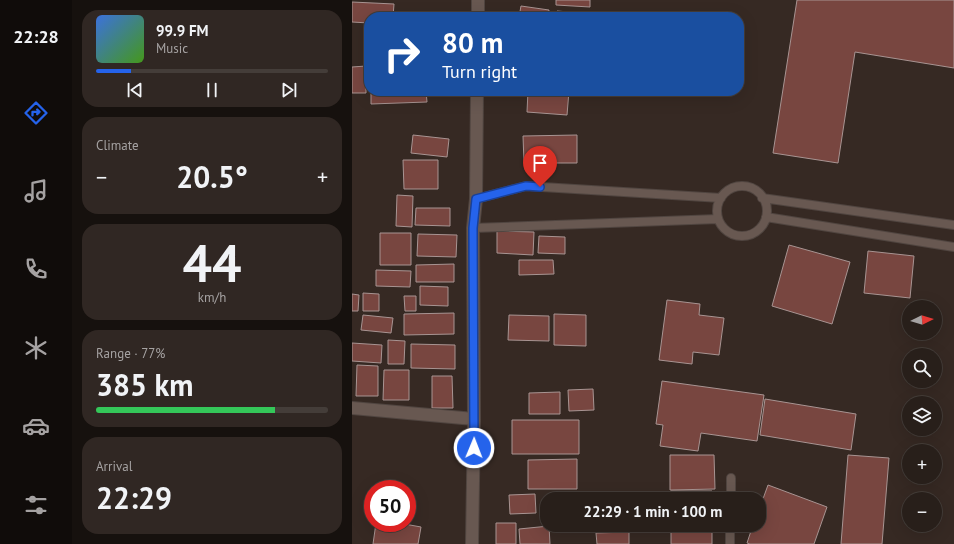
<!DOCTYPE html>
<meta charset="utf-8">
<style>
body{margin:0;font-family:"PT Sans",sans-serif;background:#302723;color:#f1f3f6;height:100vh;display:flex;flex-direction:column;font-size:15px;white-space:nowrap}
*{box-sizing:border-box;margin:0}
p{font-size:13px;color:#a5a2a2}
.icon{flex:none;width:22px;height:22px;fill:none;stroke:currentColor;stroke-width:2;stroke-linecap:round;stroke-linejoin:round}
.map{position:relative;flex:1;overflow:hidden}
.panel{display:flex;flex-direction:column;gap:10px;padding:10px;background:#16110e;width:280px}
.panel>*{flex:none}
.top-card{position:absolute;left:12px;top:12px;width:380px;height:84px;border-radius:16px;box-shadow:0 4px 16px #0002,0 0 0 1px #443d39;background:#1a4fa0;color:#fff;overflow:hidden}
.needle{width:26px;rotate:85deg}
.tools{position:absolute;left:550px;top:300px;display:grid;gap:8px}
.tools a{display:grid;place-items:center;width:40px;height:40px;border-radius:50%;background:#281f1a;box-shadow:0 4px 16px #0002,0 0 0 1px #443d39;font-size:20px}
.speed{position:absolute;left:12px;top:480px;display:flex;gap:8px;font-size:20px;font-weight:700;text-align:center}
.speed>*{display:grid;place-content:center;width:52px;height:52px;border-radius:50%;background:#281f1a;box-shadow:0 4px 16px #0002,0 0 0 1px #443d39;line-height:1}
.speed .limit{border:6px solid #d22;background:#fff;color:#111}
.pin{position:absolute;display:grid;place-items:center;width:34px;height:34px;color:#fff;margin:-41px -17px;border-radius:50% 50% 50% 0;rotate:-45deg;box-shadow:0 0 4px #0007}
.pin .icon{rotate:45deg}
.me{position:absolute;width:44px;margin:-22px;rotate:1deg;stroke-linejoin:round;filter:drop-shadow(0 0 3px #0008)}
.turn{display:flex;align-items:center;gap:14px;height:84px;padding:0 12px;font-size:18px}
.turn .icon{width:52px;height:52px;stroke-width:2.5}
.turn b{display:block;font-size:28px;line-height:34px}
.big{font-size:30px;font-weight:600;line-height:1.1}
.panel .widget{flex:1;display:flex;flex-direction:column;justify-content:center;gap:6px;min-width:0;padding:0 14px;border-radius:16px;background:#302723}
.panel .dial{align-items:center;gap:0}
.dial b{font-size:52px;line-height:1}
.song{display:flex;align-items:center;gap:12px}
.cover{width:48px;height:48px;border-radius:6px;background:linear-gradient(135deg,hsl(220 70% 55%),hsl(100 70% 35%))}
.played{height:4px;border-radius:2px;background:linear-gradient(90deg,#2563eb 15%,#443d39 15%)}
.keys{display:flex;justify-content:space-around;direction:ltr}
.heat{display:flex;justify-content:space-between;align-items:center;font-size:22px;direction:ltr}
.charge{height:6px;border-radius:3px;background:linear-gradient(90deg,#34c759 77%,#443d39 0)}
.trip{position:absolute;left:188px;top:492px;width:226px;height:40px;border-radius:16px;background:#281f1a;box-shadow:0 4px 16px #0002,0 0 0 1px #443d39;font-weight:600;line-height:40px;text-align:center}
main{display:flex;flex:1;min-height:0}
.menu{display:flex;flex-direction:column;width:72px;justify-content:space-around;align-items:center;background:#100c0a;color:#a5a2a2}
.menu .icon{width:28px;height:28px}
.menu .on{color:#2563eb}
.menu b{font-size:18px;color:#f1f3f6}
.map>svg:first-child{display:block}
.building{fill:#784640;stroke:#a89492}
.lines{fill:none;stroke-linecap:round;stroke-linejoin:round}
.lane-casing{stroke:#504540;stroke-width:10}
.street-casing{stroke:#504540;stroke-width:14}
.secondary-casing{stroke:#504540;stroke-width:14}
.lane{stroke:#685851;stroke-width:8}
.street{stroke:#685851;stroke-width:12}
.secondary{stroke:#685851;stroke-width:12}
.route-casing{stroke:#184099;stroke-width:10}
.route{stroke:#2563eb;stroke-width:7}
</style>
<main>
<nav class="menu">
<b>22:28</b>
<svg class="icon on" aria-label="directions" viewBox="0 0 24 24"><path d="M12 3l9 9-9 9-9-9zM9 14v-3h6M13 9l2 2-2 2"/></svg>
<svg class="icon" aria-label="music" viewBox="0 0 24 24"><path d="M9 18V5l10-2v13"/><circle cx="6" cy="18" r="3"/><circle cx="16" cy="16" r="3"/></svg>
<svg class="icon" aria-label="phone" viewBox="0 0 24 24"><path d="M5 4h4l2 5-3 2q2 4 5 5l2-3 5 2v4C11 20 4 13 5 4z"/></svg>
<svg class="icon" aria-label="climate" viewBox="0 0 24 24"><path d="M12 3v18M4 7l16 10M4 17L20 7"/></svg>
<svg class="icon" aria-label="car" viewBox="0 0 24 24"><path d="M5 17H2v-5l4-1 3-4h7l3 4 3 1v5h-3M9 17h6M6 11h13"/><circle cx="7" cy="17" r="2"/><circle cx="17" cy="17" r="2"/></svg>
<svg class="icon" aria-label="filters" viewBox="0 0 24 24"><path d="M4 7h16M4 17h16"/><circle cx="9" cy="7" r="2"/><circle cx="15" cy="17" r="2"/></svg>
</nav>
<section class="panel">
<div class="widget">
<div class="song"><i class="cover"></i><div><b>99.9 FM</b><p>Music</p></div></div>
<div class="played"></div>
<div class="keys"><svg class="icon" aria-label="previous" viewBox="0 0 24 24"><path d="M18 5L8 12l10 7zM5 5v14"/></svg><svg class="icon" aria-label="pause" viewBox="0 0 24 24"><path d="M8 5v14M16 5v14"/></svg><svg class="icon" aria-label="next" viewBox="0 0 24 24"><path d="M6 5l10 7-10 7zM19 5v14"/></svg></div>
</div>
<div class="widget"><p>Climate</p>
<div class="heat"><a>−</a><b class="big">20.5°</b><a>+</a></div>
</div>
<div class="widget dial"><b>44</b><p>km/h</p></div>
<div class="widget"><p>Range · 77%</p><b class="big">385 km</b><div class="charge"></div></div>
<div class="widget"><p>Arrival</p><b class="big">22:29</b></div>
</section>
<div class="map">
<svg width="602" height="544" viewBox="0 0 602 544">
<rect width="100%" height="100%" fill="#362923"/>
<!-- building -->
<path class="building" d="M204,0H238V7L204,5Z
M445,0H602V68L503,52L486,163L421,153Z
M0,2L42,4L41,17H17V23L0,22Z
M169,6L197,10L196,17H167Z
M205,11L240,14V17H205Z
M14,66V93H0V67Z
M19,91H74L75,102L19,104Z
M176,91H217L215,115L175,112Z
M61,135L97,139L95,157L59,153Z
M225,135V163H172L171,136Z
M51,160H86V189H52Z
M45,195L61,196L60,227L44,226Z
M64,208H98V226L63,225Z
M145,231L182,232L181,255L145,253Z
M28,233H59V265H28Z
M66,234L105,235L104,257L65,256Z
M187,236L213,237V254L186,253Z
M437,245L498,262L480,324L420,306Z
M516,251L562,256L558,298L512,293Z
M167,260H201L202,274L167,275Z
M102,264V282H64V265Z
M24,270L59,271L58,287L24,286Z
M68,286L96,287V306L68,305Z
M11,293L27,294V311H11Z
M0,294L7,295L6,311H0Z
M52,296H64V311H53Z
M315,300L348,304L347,315L372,318L367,355L341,352L340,364L307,360Z
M102,313V334L52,335V314Z
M202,314L234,315V346L202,345Z
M11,315L41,318L39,333L9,330Z
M157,315L197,316V341L156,340Z
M36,340L53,341L52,364H36Z
M0,343L30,345L29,363L0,361Z
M59,344L103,345V369L59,368Z
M5,365L26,366V396H4Z
M32,370H57V400H31Z
M80,376H100L101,408H80Z
M310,381L412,395L405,441L349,433L346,451L308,446L311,425L304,424Z
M241,389L242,410L217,411L216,390Z
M208,392V414H177V393Z
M413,399L504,414L499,450L408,435Z
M160,420H227V454H160Z
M318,455H362L363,489L318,490Z
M496,455L537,458L530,544H489Z
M225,459V489H176V460Z
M416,485L475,507L462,544H398L395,543L401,525H407V510Z
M319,491H360V499H319Z
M183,494L184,513L158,514L157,495Z
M24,523H47L69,527L66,544H21Z
M144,523H164V544H144Z
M319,525H360V544H319Z
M197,526L198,544H168L167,529Z
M277,532V544H245L244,533Z"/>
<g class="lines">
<!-- lane casing -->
<g class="lane-casing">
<path id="lane" d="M365 211a25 25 0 1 1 50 0a25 25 0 1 1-50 0Z
M410,198L602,225
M124,199L174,186L369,198
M414,217L602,247
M121,228L366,219
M379,499V478
M378,544V525"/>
</g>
<!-- street casing -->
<g class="street-casing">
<path id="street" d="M0,408L122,419"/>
</g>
<!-- secondary casing -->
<g class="secondary-casing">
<path id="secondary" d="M126,17V0
M120,544L122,419L121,228L124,199L125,91"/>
</g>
<!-- lane -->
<use href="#lane" class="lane"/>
<!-- street -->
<use href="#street" class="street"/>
<!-- secondary -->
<use href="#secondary" class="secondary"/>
</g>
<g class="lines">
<!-- route casing -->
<g class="route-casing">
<path id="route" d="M122,448L121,228L124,199L174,186L188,187"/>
</g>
<!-- route -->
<use href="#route" class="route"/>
</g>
</svg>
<div class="tools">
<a><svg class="needle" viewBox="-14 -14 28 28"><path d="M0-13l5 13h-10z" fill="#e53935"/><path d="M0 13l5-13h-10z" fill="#a5a2a2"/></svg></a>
<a><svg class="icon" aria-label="search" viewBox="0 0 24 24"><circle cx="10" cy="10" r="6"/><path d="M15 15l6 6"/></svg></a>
<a><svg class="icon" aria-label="layers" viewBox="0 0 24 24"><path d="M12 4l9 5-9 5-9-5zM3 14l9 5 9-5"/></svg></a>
<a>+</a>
<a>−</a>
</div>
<div class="speed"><div class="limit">50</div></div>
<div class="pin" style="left:188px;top:187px;background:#d93025"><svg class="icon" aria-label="arrive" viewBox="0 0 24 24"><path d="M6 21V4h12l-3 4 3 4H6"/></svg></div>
<svg class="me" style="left:122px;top:448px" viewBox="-20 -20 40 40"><circle r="17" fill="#2563eb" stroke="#fff" stroke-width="3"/><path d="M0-11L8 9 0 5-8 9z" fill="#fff"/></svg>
<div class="trip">22:29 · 1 min · 100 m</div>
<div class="top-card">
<div class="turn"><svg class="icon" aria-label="right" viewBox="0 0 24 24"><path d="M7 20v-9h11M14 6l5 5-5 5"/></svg><div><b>80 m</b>Turn right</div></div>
</div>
</div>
</main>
